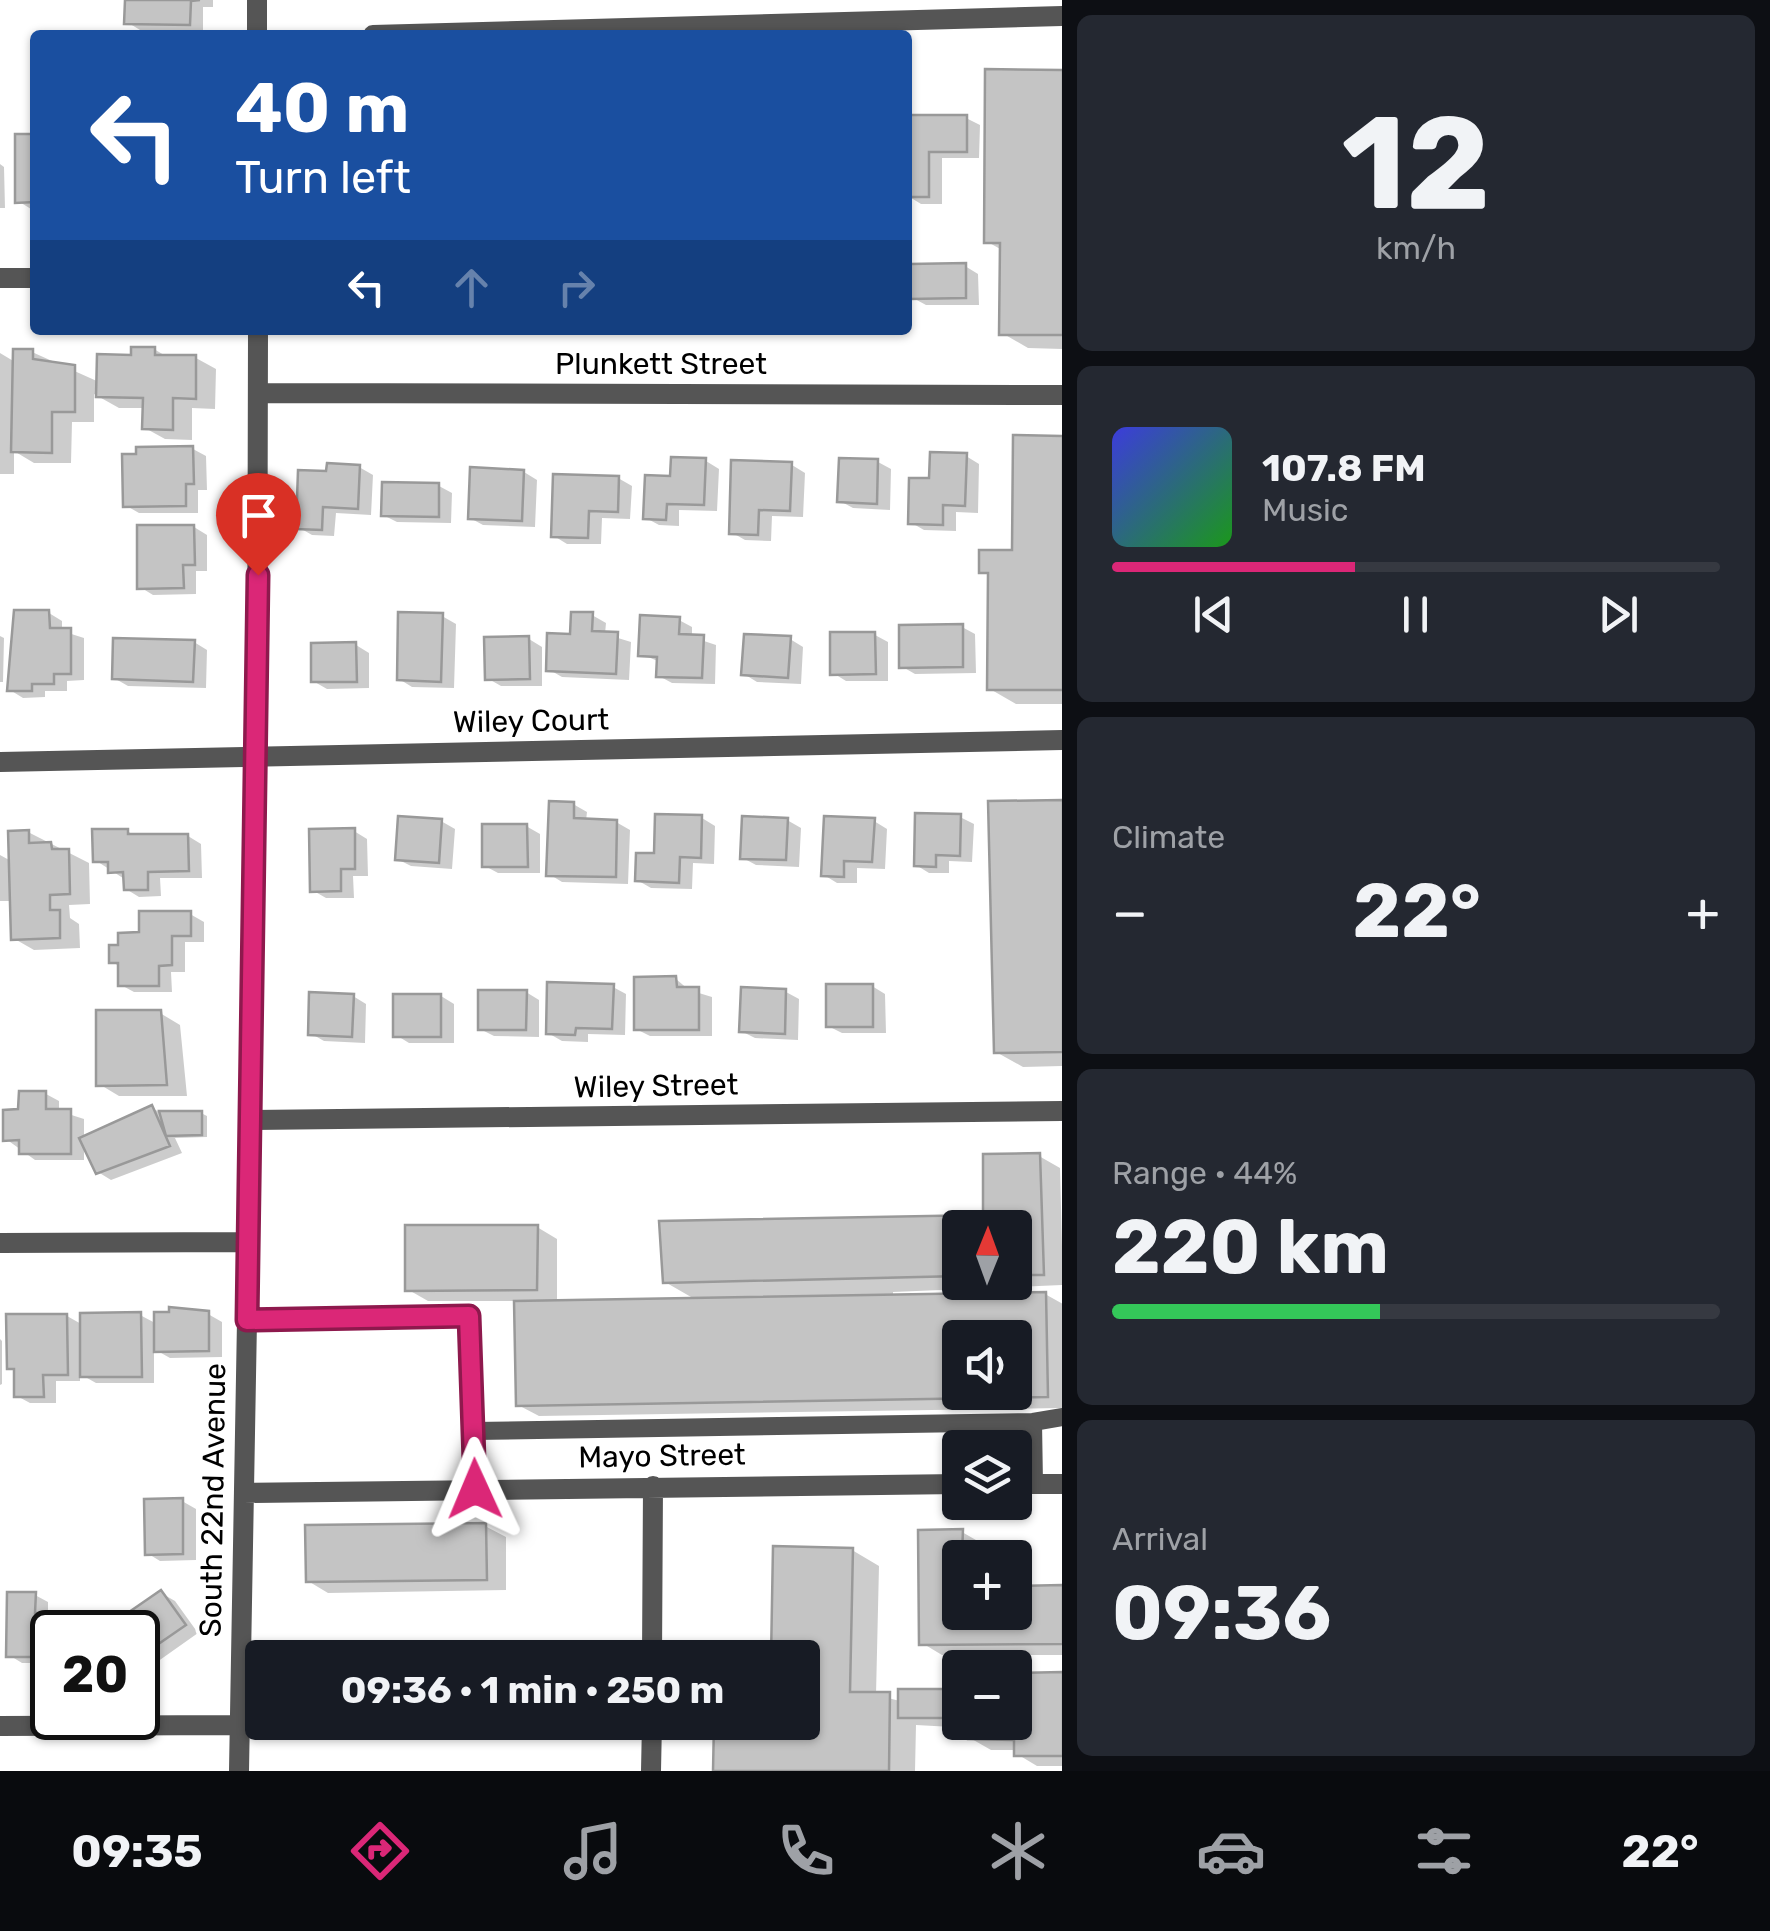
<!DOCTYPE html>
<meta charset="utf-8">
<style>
body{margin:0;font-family:Rubik,sans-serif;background:#242831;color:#f1f3f6;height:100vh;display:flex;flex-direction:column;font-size:38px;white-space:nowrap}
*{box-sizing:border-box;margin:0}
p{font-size:32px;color:#9ea1a6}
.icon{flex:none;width:55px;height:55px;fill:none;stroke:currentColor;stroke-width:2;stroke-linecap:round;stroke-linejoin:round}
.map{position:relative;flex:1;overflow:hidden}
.sheet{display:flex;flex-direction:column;gap:15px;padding:15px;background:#0d0f14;width:708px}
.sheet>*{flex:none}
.banner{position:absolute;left:30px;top:30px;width:882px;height:305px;border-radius:10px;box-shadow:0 2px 8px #0004;background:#1a4fa0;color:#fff;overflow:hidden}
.needle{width:65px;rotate:1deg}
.fabs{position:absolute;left:942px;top:1210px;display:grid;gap:20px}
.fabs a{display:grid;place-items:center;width:90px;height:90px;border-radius:10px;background:#171b24;box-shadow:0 2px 8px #0004;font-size:50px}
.speed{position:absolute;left:30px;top:1610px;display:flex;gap:20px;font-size:50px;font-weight:700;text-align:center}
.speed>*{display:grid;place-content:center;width:130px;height:130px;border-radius:50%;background:#171b24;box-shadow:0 2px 8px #0004;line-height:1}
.speed .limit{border:5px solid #111;border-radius:15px;background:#fff;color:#111}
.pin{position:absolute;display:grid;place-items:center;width:85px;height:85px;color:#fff;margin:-102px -42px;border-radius:50% 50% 50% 0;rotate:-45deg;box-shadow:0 0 10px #0007}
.pin .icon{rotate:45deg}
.me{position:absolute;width:110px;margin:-55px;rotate:359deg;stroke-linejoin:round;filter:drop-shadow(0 0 8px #0008)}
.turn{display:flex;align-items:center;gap:35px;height:210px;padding:0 40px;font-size:45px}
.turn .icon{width:130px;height:130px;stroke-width:2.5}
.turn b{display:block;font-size:70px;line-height:85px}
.lanes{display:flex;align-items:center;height:95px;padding:0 40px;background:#0003;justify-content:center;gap:50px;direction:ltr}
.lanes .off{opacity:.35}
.big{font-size:75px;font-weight:700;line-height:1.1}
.sheet .widget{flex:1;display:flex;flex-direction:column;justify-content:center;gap:15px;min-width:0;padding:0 35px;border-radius:15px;background:#242831}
.sheet .dial{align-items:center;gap:0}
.dial b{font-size:130px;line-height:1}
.song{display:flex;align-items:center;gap:30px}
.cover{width:120px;height:120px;border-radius:15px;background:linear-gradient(135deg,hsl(240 70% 55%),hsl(120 70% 35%))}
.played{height:10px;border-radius:5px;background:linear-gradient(90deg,#db2777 40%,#363941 40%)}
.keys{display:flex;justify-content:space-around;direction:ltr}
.heat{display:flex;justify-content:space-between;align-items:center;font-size:55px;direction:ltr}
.charge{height:15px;border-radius:8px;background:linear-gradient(90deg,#34c759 44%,#363941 0)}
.trip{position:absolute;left:245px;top:1640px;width:575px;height:100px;border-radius:10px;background:#171b24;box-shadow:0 2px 8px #0004;font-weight:700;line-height:100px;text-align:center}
.dock{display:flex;height:160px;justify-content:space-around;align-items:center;background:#090b0e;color:#9ea1a6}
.dock .icon{width:70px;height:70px}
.dock .current{color:#db2777}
.dock b{font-size:45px;color:#f1f3f6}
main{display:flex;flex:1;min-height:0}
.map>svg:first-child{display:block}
.shadow{fill:#0003;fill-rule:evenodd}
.building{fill:#c4c4c4;stroke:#999;stroke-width:2.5;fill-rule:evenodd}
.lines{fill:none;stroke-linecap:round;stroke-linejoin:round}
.service{stroke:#555;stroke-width:18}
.minor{stroke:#555;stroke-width:20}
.route-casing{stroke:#8e194d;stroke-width:25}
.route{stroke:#db2777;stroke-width:18}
.labels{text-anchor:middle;stroke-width:8;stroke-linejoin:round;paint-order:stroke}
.street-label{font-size:30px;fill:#000;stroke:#fff}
</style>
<main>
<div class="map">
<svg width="1063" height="1771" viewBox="0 0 1063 1771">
<rect width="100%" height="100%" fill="#fff"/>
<!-- shadow -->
<path class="shadow" d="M127,0H213V7H203V31L140,30L127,22Z
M1063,72V349L1028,348L1002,333V250L986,241Z
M908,118H966L980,125L979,158H942V204H921L908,196Z
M35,136V209H31L18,201Z
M0,164L4,167L5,208H0Z
M965,266L978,274L979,305H926L913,298Z
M154,349L169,358H196L216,369L215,409L192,408V440L165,439L145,428V408H119L94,394V422H72L71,463H34L14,451V474H0V353L15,362L32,352L99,382L133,357Z
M1063,438V704H1016L990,689V576L982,571L1015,553Z
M193,449L206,456L207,490H198V513H139L125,505Z
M966,456L979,464L978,513L956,512V531L924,530L910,522L932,480Z
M706,461L719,469L717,511L679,510V526L659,525L646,518L672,479Z
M878,462L891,469L890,510L853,508L840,501Z
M792,465L805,473L803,517L772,516L771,541L745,540L731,532Z
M359,467L373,475L371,515L336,513L334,536L312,535L298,527L329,474Z
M524,472L537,480L535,527L483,525L470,518Z
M618,478L632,486L630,519L602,518L601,544H567L554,536Z
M439,486L452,493L451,523L397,522L383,515Z
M194,527L207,535V571H196V594L153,595L140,587Z
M49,613L62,621V631L84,638V680L67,681V691H45V697L23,698L10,690Z
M592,615L606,623L605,634L631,642L629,680L562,677L548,669Z
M442,616L456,624L454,688L412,687L399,679Z
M679,620L692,627V637L716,645L715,684L672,683L659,676L660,662L641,654Z
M962,627L975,634L976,673L915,674L901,666Z
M875,635L888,642V681H846L833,673Z
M0,636L4,638L3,682H0Z
M529,639L542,647V686H501L487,678Z
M790,639L803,647L801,684L757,682L744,674Z
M194,642L207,650L206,688L128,686L114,678Z
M356,645L369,653V688L327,689L313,681Z
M1063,802V1066L1023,1067L996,1052Z
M573,804L587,812L586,821L616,822L630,830L628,884L562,882L549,874Z
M960,817L974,824L972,862L949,861V873H929L916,865Z
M702,818L715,826L714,864L693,863L692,889L651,888L637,880L656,855Z
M787,820L801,828L799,867L756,865L743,858Z
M441,821L455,829L452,869L411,866L397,859Z
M874,821L887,829L885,869L857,868V883H837L824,875Z
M526,826L540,834V873H498L485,866Z
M127,831L137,837L188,836L201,844L202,878H160L161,896L139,897L126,889V880L95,860Z
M354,831L367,839L368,876H353L354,898H326L312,890Z
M28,832L89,863L90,904L69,905L70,918L79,924L80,948L34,950L13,938L12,901H0V855L11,861Z
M190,914L204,922V942H185V972H171L172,992H134L121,985V967L112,962L120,948Z
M676,979L689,990L712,997V1036H650L636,1029Z
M872,986L885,994L886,1033H842L828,1026Z
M613,987L626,994L625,1035L588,1034V1042L562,1041L548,1033Z
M526,992L539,1000V1037L494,1036L480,1029Z
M786,992L799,999L798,1040L755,1038L741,1031Z
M353,996L366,1004L365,1043L324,1041L310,1033Z
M441,996L454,1004V1043H409L396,1035Z
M160,1013L180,1025L187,1096H119L99,1084Z
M46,1094L59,1101V1111L84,1119V1139L152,1108L161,1113H201L207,1116V1137L175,1138L182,1153L111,1180L98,1172L84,1141V1160H35L6,1139L21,1112Z
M1039,1156L1060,1168L1063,1285L893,1292V1297L1045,1294L1063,1304V1408L539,1416L518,1405L516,1301H428L407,1289L537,1227L557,1239V1303L698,1301L665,1282L985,1217ZM960,1228H1015V1282H960ZM960,1338H1015V1392H960Z
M208,1314L222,1322V1357L170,1358L154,1349V1383H96L80,1374V1381H56V1403H30L17,1396L16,1371L9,1367L67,1316L83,1325L140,1315L157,1324Z
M0,1339L2,1341V1384L0,1385Z
M182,1501L196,1509V1560L160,1561L147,1553Z
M485,1526L506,1537V1590L328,1593L308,1581Z
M962,1532L983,1544V1558H960V1612H1015V1588H1063V1655H942L922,1643Z
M852,1550L879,1566L876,1695L900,1701L960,1692V1722H1015V1675H1063V1766H1037L1017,1754V1750H991L970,1738V1728L916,1725L915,1771H716L802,1722Z
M161,1593L175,1601L198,1633L157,1662L138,1647V1632H127L120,1622Z
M35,1595L48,1602V1615L62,1616L75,1623V1632H52V1663H22L9,1655Z"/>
<!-- building -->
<path class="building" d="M125,0H200L191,1L190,25L124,24Z
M985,69L1063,70V335H999L1000,243H984Z
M908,115H967V152H929V197H908Z
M15,134H35V202L15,203Z
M966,263V298L910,299V264Z
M131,347H155V355H196V399L173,398V430L142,429L143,398L96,397L97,354L131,355Z
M13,349H33V359L75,365V412H52V453L11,452Z
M1013,435L1063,436V690H987L988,573H979V550H1012Z
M193,446L194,484H186V506L123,507L122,454H136V447Z
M930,452L967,453L965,506L943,505V525L908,524L909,478H929Z
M671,457L706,458L704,505L667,504L666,520L643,519L645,475L670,476Z
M839,458L878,459L877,504L837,502Z
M731,460L792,462L790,511L759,510L758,535L729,534Z
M327,463L360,465L358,509L323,507L322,530L296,529L298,470L326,471Z
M470,467L524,470L522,521L468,519Z
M553,474L619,476L618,512L589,511L588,538L551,537Z
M382,482L439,483V517L381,516Z
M137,525H194L195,565H183L184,588L137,589Z
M14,610H49L50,628H71V674H54V684H32V691H7Z
M398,612L443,613L441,682L397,680Z
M571,612H593L592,631L618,632L616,674L546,671L547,633L570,634Z
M640,615L680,617L679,634L704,635L702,678L656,677L657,657L638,656Z
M963,624V667L899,668V625Z
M830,632H875L876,674L830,675Z
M744,634L791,636L788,678L741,675Z
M529,636L530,679L485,680L484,637Z
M113,638L195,640L193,682L112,679Z
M356,642L357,682H311V643Z
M1063,800V1052L994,1053L988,801Z
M549,801L574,802V818L617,820L616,877L546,876Z
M915,813L961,814L960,856L936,855V867L914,866Z
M655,814L702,815L701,858L680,857L679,883L635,881L636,853H654Z
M398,816L442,819L439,863L395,860Z
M742,816L788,818L786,860L740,859Z
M824,816L875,818L872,862L844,861V877L821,876Z
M482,824H527L528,867H482Z
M355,828V869H341V891L310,892L309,829Z
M92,829H128V834H188L189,871L148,872V890H124L123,872L108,873V862H93Z
M29,830V843L51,842L52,849H69L70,894L50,895V910H60V938L11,940L8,831Z
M139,911H191V936H172V965L159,966V986H118V963H109V945H118V933L139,932Z
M676,976L677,987H699V1030H634V977Z
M547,982L614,984L612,1029L576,1028L575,1035L546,1034Z
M826,984H873V1027H826Z
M741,987L786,989L785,1034L739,1032Z
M478,990H527L526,1030H478Z
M309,992L354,994L352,1037L308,1035Z
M393,994H441V1037H393Z
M96,1010H161L167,1085L96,1086Z
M19,1091H46V1109H71V1154H19V1140L3,1141V1110L18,1109Z
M152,1105L170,1146L96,1174L79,1138Z
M159,1111H202V1135L166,1136Z
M1040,1153L1044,1275H1015V1228H983V1154Z
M983,1215V1228H960V1276L663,1283L659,1221Z
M405,1225H538L537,1290L405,1291Z
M1046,1292L1048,1397L516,1406L514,1301ZM960,1338H1015V1392H960Z
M169,1307L209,1311V1351L154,1352V1312H169Z
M141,1312L142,1377H80V1313Z
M6,1314H67L68,1375H43L44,1397H14V1369H7Z
M183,1498V1554L145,1555L144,1499Z
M486,1523L487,1580L306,1582L305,1525Z
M963,1529L960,1612H1015V1586L1063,1585V1644L919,1645L918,1530Z
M773,1546L853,1548L850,1692H890L889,1771H713L714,1722H802V1658H771Z
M161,1590L186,1625L141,1656L138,1632H124L116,1621Z
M7,1592H36L35,1613H63V1632H52V1657H6Z
M1063,1672V1756H1014V1740L968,1739V1722H1015V1673Z
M898,1689H960V1718H898Z"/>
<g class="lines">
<!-- service -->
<path class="service" d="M247,1320L469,1316L475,1489
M1033,1422L1034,1484
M474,1431L1033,1422L1063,1417"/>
<!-- minor -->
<path class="minor" d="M257,35V0
M373,35L1063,16
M0,278H35
M260,393L1063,395
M0,762L1063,740
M249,1120L1063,1111
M0,1243L247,1242
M1015,1484H1063
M244,1493L960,1484
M652,1658L653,1486
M0,1726L239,1725
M239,1771L257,757L258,330
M651,1771L652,1722"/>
</g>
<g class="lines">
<!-- route casing -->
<g class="route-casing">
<path id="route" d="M258,575L247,1320L469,1316L475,1489"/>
</g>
<!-- route -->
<use href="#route" class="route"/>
</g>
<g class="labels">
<!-- street labels -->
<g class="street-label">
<text x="661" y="374">Plunkett Street</text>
<text transform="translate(531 721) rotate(-1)" y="10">Wiley Court</text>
<text transform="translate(656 1086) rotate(-1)" y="10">Wiley Street</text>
<text transform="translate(662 1456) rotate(-1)" y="10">Mayo Street</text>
<text transform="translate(213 1500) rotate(-89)" y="10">South 22nd Avenue</text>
</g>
</g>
</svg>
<div class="fabs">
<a><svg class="needle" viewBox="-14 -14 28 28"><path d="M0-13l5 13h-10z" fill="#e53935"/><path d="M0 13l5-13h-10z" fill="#9ea1a6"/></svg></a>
<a><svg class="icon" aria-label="sound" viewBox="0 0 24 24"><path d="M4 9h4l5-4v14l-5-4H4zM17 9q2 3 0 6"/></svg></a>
<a><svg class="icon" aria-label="layers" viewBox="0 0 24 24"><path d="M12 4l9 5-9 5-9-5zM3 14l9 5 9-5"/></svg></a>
<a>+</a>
<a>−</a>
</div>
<div class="speed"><div class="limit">20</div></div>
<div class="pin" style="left:258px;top:575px;background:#d93025"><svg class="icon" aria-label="arrive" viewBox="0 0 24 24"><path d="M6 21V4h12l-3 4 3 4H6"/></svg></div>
<svg class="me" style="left:475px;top:1489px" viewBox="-20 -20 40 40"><path d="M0-17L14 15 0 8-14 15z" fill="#db2777" stroke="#fff" stroke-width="4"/></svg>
<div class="trip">09:36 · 1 min · 250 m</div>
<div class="banner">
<div class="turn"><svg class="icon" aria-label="left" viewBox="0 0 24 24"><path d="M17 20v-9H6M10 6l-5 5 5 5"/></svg><div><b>40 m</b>Turn left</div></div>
<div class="lanes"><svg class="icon" aria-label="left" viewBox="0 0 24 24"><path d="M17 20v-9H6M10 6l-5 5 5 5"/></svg><svg class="icon off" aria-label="ahead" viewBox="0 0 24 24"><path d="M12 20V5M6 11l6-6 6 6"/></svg><svg class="icon off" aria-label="right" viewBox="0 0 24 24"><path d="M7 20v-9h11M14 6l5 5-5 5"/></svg></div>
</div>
</div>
<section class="sheet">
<div class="widget dial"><b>12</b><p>km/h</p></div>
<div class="widget">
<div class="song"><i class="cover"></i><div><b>107.8 FM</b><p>Music</p></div></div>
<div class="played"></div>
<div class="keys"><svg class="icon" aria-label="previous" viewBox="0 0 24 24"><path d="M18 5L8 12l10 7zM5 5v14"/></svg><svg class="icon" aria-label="pause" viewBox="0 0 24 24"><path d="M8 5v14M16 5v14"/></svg><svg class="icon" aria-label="next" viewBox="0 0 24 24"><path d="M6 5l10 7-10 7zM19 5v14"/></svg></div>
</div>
<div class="widget"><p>Climate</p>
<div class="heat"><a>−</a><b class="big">22°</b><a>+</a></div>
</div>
<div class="widget"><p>Range · 44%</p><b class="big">220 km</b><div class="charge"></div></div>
<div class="widget"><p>Arrival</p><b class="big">09:36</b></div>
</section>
</main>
<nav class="dock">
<b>09:35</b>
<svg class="icon current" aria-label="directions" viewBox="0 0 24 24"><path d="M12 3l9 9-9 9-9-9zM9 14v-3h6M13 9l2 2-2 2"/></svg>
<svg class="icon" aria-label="music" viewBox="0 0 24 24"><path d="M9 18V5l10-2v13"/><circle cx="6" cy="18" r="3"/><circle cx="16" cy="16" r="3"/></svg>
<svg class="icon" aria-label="phone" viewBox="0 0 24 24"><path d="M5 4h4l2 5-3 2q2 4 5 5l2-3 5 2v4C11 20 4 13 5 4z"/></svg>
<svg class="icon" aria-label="climate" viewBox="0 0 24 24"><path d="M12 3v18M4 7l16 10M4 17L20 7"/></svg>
<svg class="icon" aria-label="car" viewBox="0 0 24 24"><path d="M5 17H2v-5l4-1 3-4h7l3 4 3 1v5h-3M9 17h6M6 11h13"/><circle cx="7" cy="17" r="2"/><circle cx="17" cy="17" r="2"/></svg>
<svg class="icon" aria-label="filters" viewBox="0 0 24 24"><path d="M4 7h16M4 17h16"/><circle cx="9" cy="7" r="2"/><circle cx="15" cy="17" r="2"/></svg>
<b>22°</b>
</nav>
